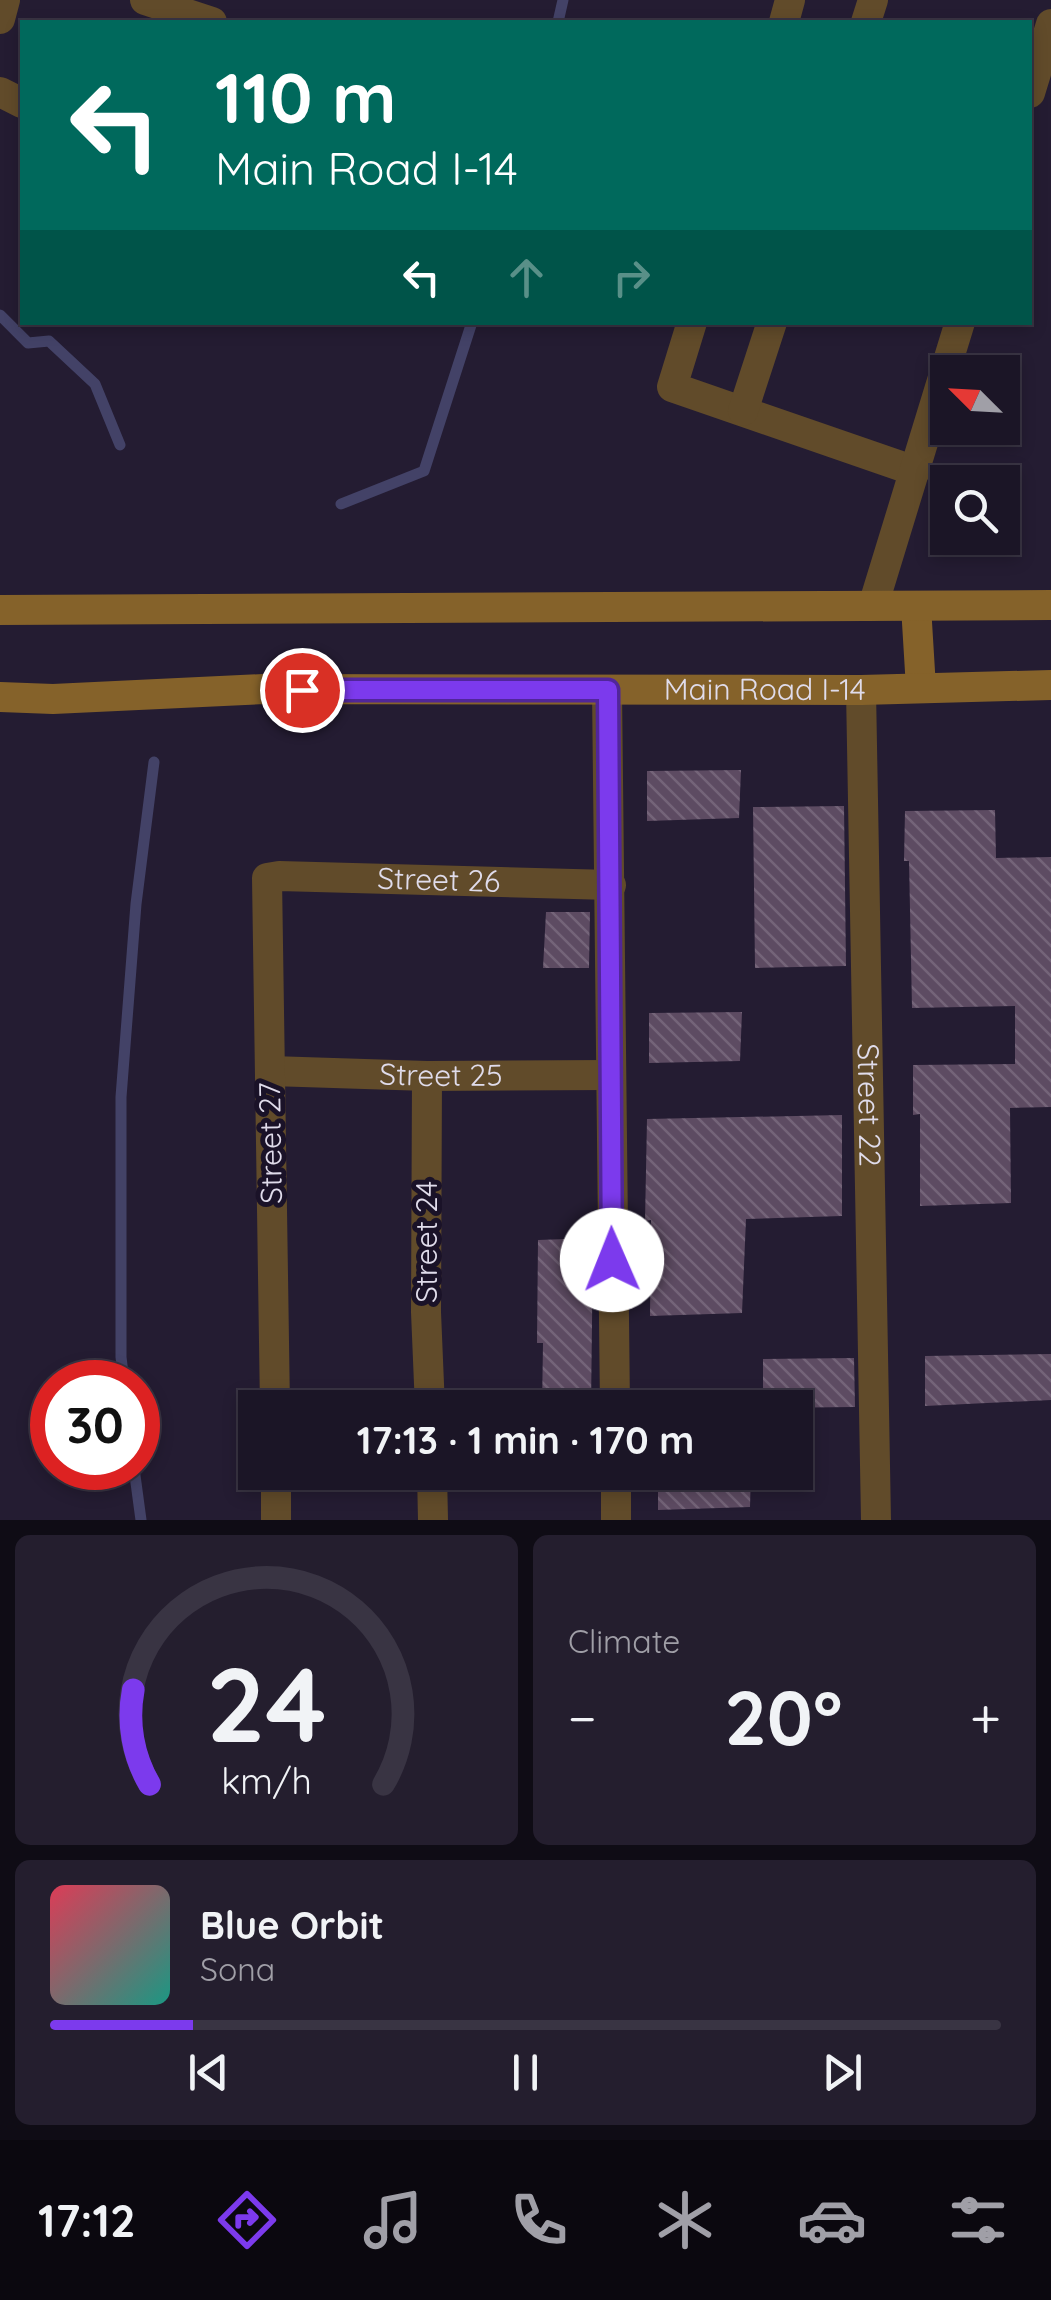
<!DOCTYPE html>
<meta charset="utf-8">
<style>
body{margin:0;font-family:Quicksand,sans-serif;background:#241e2e;color:#f1f3f6;height:100vh;display:flex;flex-direction:column;font-size:38px;white-space:nowrap}
*{box-sizing:border-box;margin:0}
p{font-size:32px;color:#a09fa7}
.icon{flex:none;width:55px;height:55px;fill:none;stroke:currentColor;stroke-width:2;stroke-linecap:round;stroke-linejoin:round}
.map{position:relative;height:1520px;overflow:hidden}
.panel{display:flex;flex-direction:column;gap:15px;padding:15px;background:#0f0c15;flex:1}
.panel>*{flex:none}
.hud{position:absolute;left:20px;top:20px;width:1012px;height:305px;border-radius:0px;box-shadow:0 5px 15px #0003,0 0 0 2px #393443;background:#00695c;color:#fff;overflow:hidden}
.needle{width:65px;rotate:294deg}
.buttons{position:absolute;left:930px;top:355px;display:grid;gap:20px}
.buttons a{display:grid;place-items:center;width:90px;height:90px;border-radius:0px;background:#1b1526;box-shadow:0 5px 15px #0003,0 0 0 2px #393443;font-size:50px}
.speed{position:absolute;left:30px;top:1360px;display:flex;gap:20px;font-size:50px;font-weight:700;text-align:center}
.speed>*{display:grid;place-content:center;width:130px;height:130px;border-radius:50%;background:#1b1526;box-shadow:0 5px 15px #0003,0 0 0 2px #393443;line-height:1}
.speed .limit{border:15px solid #d22;background:#fff;color:#111}
.pin{position:absolute;display:grid;place-items:center;width:85px;height:85px;color:#fff;margin:-42px;border:5px solid #fff;border-radius:50%;box-shadow:0 2px 10px #0007}
.me{position:absolute;width:110px;margin:-55px;rotate:359deg;stroke-linejoin:round;filter:drop-shadow(0 0 8px #0008)}
.turn{display:flex;align-items:center;gap:35px;height:210px;padding:0 30px;font-size:45px}
.turn .icon{width:130px;height:130px;stroke-width:2.5}
.turn b{display:block;font-size:70px;line-height:85px}
.lanes{display:flex;align-items:center;height:95px;padding:0 30px;background:#0003;justify-content:center;gap:50px;direction:ltr}
.lanes .off{opacity:.35}
.big{font-size:75px;font-weight:700;line-height:1.1}
.panel .tile{flex:1;display:flex;flex-direction:column;justify-content:center;gap:15px;min-width:0;padding:0 35px;border-radius:15px;background:#241e2e}
.panel .dial{align-items:center;gap:0}
.dial svg{height:260px;overflow:visible;fill:none;stroke:#393443;stroke-width:7;stroke-linecap:round;text-anchor:middle}
.dial text{fill:#f1f3f6;stroke:none}
.song{display:flex;align-items:center;gap:30px}
.cover{width:120px;height:120px;border-radius:15px;background:linear-gradient(135deg,hsl(350 70% 55%),hsl(170 70% 35%))}
.played{height:10px;border-radius:5px;background:linear-gradient(90deg,#7c3aed 15%,#393443 15%)}
.keys{display:flex;justify-content:space-around;direction:ltr}
.heat{display:flex;justify-content:space-between;align-items:center;font-size:55px;direction:ltr}
.panel .tiles{flex:1;display:grid;gap:15px;grid-template-columns:1fr 1fr}
.tile:last-child{grid-column:span 2}
.trip{position:absolute;left:238px;top:1390px;width:575px;height:100px;border-radius:0px;background:#1b1526;box-shadow:0 5px 15px #0003,0 0 0 2px #393443;font-weight:700;line-height:100px;text-align:center}
.tab-bar{display:flex;height:160px;justify-content:space-around;align-items:center;background:#0b080f;color:#a09fa7}
.tab-bar .icon{width:70px;height:70px}
.tab-bar .on{color:#7c3aed}
.tab-bar b{font-size:45px;color:#f1f3f6}
.map>svg:first-child{display:block}
.lines{fill:none;stroke-linecap:round;stroke-linejoin:round}
.stream{stroke:#434267;stroke-width:11}
.building{fill:url(#building-back-hatch)}
.minor{stroke:#614b2a;stroke-width:30}
.tertiary{stroke:#614b2a;stroke-width:30}
.secondary{stroke:#85622a;stroke-width:30}
.route-casing{stroke:#51269a;stroke-width:25}
.route{stroke:#7c3aed;stroke-width:18}
.labels{text-anchor:middle;stroke-width:10;stroke-linejoin:round;paint-order:stroke}
.street-label{font-size:30px;fill:#e0dceb;stroke:#1a1228}
</style>
<div class="map">
<svg width="1051" height="1520" viewBox="0 0 1051 1520">
<defs>
<pattern id="building-back-hatch" width="6" height="6" patternUnits="userSpaceOnUse" patternTransform="scale(2.5)"><rect width="6" height="6" fill="#5d4b62"/><path d="M-1 5l2 2M0 0l6 6M5-1l2 2" fill="none" stroke="#746479"/></pattern>
</defs>
<rect width="100%" height="100%" fill="#241c32"/>
<g class="lines">
<!-- stream -->
<path class="stream" d="M558,22L563,0
M0,315L28,343L49,341L95,384L120,445
M341,504L424,471L472,322
M124,1382L121,1357V1097L136,904L154,762
M134,1468L141,1520"/>
</g>
<!-- building -->
<path class="building" d="M741,770L739,818L647,821V771Z
M844,806L846,966L755,968L753,807Z
M995,810L996,858L1051,857V1107L1010,1108L1011,1203L920,1206V1114L913,1115V1065L1015,1064V1006L912,1008L909,861H904L905,811Z
M546,912H590L589,968H543Z
M742,1012L740,1061L649,1063V1013Z
M842,1115V1216L746,1219L742,1313L650,1316L651,1220L645,1221L647,1119Z
M593,1238L591,1408H542L543,1343H537L538,1240Z
M1051,1354V1400L925,1406V1356Z
M854,1358L855,1407L763,1408V1359Z
M658,1472H751L750,1507L658,1510Z"/>
<g class="lines">
<!-- minor -->
<g class="minor">
<path d="M145,0L212,22"/>
<path d="M0,19L5,0"/>
<path d="M784,22L790,0"/>
<path d="M866,22L873,0"/>
<path d="M0,92L22,103"/>
<path d="M692,322L672,387L915,471"/>
<path d="M743,411L772,322"/>
<path d="M607,690L615,1408"/>
<path id="s1" d="M861,690L876,1520"/>
<path id="s2" d="M271,1071L427,1076L610,1075"/>
<path d="M427,1076L426,1312L430,1408"/>
<path id="s3" d="M275,1408L267,878L279,876L611,885"/>
<path d="M276,1472V1520"/>
<path d="M432,1472L433,1520"/>
<path d="M616,1472V1520"/>
</g>
<!-- tertiary -->
<path class="tertiary" d="M1030,93L1051,24
M873,606L960,322"/>
<!-- secondary -->
<g class="secondary">
<path d="M916,606L921,688"/>
<path d="M0,610L1051,605"/>
<path id="s4" d="M0,697L53,699L264,689L861,690L1051,685"/>
</g>
</g>
<g class="lines">
<!-- route casing -->
<g class="route-casing">
<path id="route" d="M302,690H608L612,1260"/>
</g>
<!-- route -->
<use href="#route" class="route"/>
</g>
<g class="labels">
<!-- street labels -->
<g class="street-label">
<text dy="10" stroke="none"><textPath href="#s4" startOffset="765">Main Road I-14</textPath></text>
<text dy="10" stroke="none"><textPath href="#s3" startOffset="702">Street 26</textPath></text>
<text dy="10" stroke="none"><textPath href="#s2" startOffset="170">Street 25</textPath></text>
<text dy="10" stroke="none"><textPath href="#s1" startOffset="415">Street 22</textPath></text>
<text transform="translate(271 1143) rotate(-91)" y="10">Street 27</text>
<text transform="translate(427 1242) rotate(-90)" y="10">Street 24</text>
</g>
</g>
</svg>
<div class="buttons">
<a><svg class="needle" viewBox="-14 -14 28 28"><path d="M0-13l5 13h-10z" fill="#e53935"/><path d="M0 13l5-13h-10z" fill="#a09fa7"/></svg></a>
<a><svg class="icon" aria-label="search" viewBox="0 0 24 24"><circle cx="10" cy="10" r="6"/><path d="M15 15l6 6"/></svg></a>
</div>
<div class="speed"><div class="limit">30</div></div>
<div class="pin" style="left:302px;top:690px;background:#d93025"><svg class="icon" aria-label="arrive" viewBox="0 0 24 24"><path d="M6 21V4h12l-3 4 3 4H6"/></svg></div>
<svg class="me" style="left:612px;top:1260px" viewBox="-20 -20 40 40"><circle r="19" fill="#fff"/><path d="M0-13L10 11 0 6-10 11z" fill="#7c3aed"/></svg>
<div class="trip">17:13 · 1 min · 170 m</div>
<div class="hud">
<div class="turn"><svg class="icon" aria-label="left" viewBox="0 0 24 24"><path d="M17 20v-9H6M10 6l-5 5 5 5"/></svg><div><b>110 m</b>Main Road I-14</div></div>
<div class="lanes"><svg class="icon" aria-label="left" viewBox="0 0 24 24"><path d="M17 20v-9H6M10 6l-5 5 5 5"/></svg><svg class="icon off" aria-label="ahead" viewBox="0 0 24 24"><path d="M12 20V5M6 11l6-6 6 6"/></svg><svg class="icon off" aria-label="right" viewBox="0 0 24 24"><path d="M7 20v-9h11M14 6l5 5-5 5"/></svg></div>
</div>
</div>
<section class="panel">
<div class="tiles">
<div class="tile dial"><svg viewBox="0 0 100 80">
<path d="M14 69A42 42 0 1 1 86 69"/>
<path d="M14 69A42 42 0 0 1 9 40" stroke="#7c3aed"/>
<text x="50" y="56" font-size="32" font-weight="700">24</text>
<text x="50" y="72" font-size="11">km/h</text>
</svg></div>
<div class="tile"><p>Climate</p>
<div class="heat"><a>−</a><b class="big">20°</b><a>+</a></div>
</div>
<div class="tile">
<div class="song"><i class="cover"></i><div><b>Blue Orbit</b><p>Sona</p></div></div>
<div class="played"></div>
<div class="keys"><svg class="icon" aria-label="previous" viewBox="0 0 24 24"><path d="M18 5L8 12l10 7zM5 5v14"/></svg><svg class="icon" aria-label="pause" viewBox="0 0 24 24"><path d="M8 5v14M16 5v14"/></svg><svg class="icon" aria-label="next" viewBox="0 0 24 24"><path d="M6 5l10 7-10 7zM19 5v14"/></svg></div>
</div>
</div>
</section>
<nav class="tab-bar">
<b>17:12</b>
<svg class="icon on" aria-label="directions" viewBox="0 0 24 24"><path d="M12 3l9 9-9 9-9-9zM9 14v-3h6M13 9l2 2-2 2"/></svg>
<svg class="icon" aria-label="music" viewBox="0 0 24 24"><path d="M9 18V5l10-2v13"/><circle cx="6" cy="18" r="3"/><circle cx="16" cy="16" r="3"/></svg>
<svg class="icon" aria-label="phone" viewBox="0 0 24 24"><path d="M5 4h4l2 5-3 2q2 4 5 5l2-3 5 2v4C11 20 4 13 5 4z"/></svg>
<svg class="icon" aria-label="climate" viewBox="0 0 24 24"><path d="M12 3v18M4 7l16 10M4 17L20 7"/></svg>
<svg class="icon" aria-label="car" viewBox="0 0 24 24"><path d="M5 17H2v-5l4-1 3-4h7l3 4 3 1v5h-3M9 17h6M6 11h13"/><circle cx="7" cy="17" r="2"/><circle cx="17" cy="17" r="2"/></svg>
<svg class="icon" aria-label="filters" viewBox="0 0 24 24"><path d="M4 7h16M4 17h16"/><circle cx="9" cy="7" r="2"/><circle cx="15" cy="17" r="2"/></svg>
</nav>
